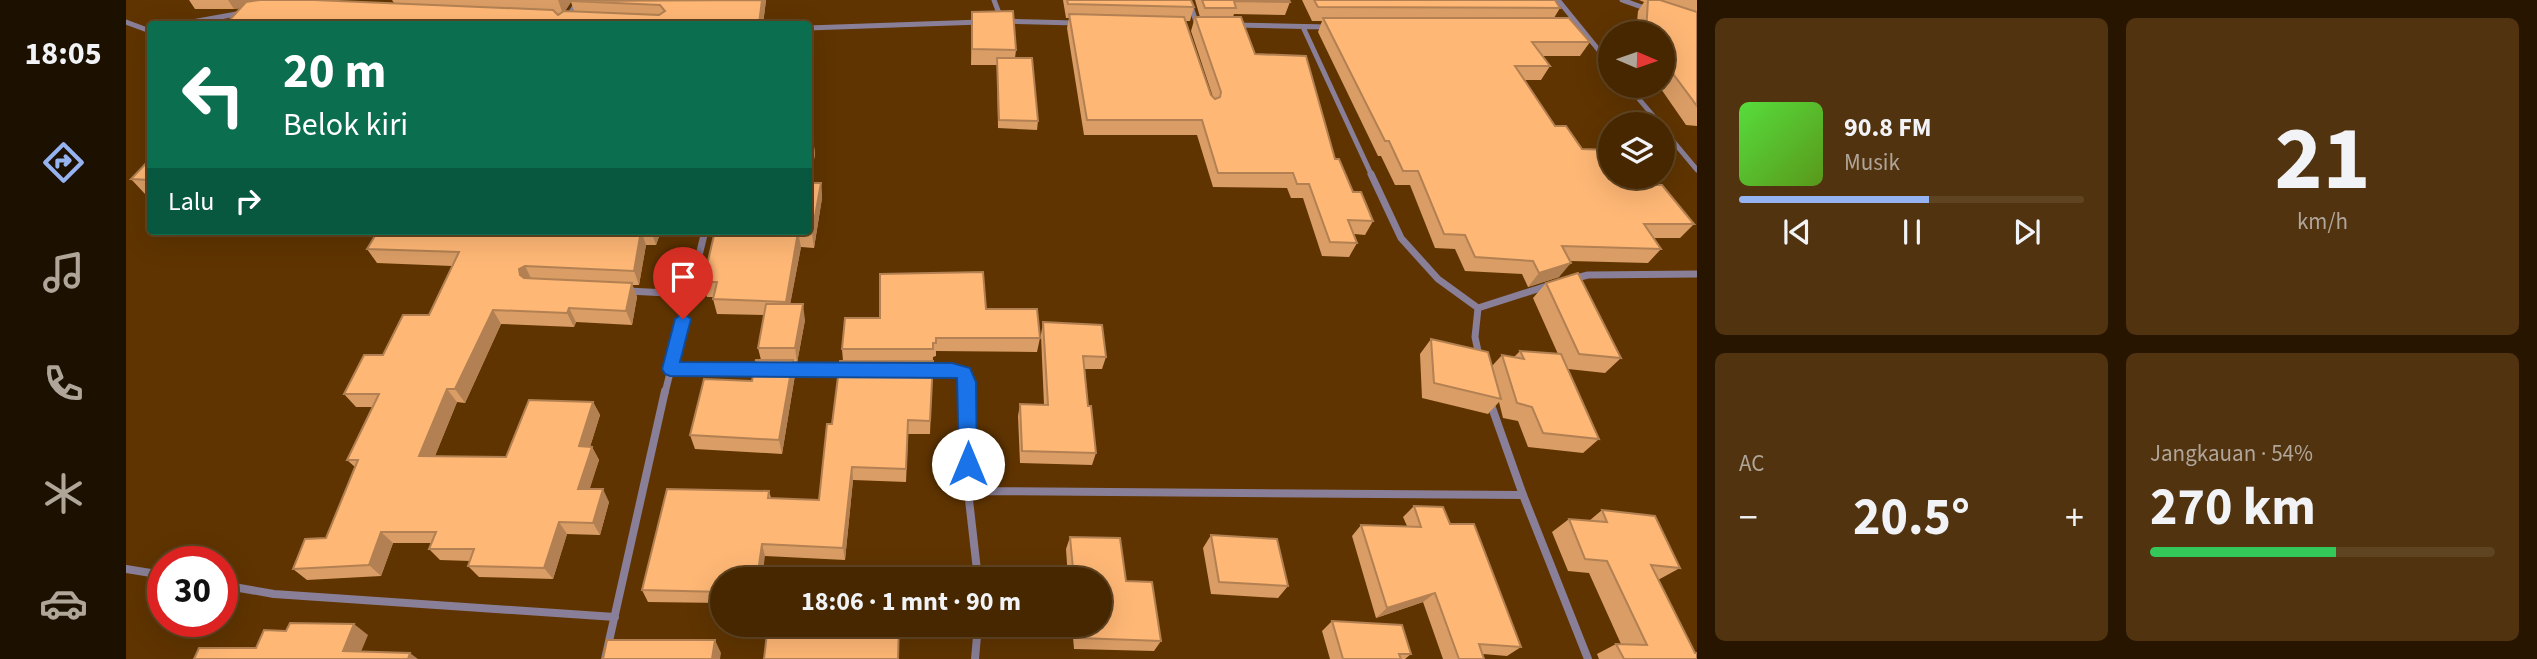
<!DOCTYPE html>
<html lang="id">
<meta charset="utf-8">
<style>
body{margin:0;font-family:"Source Sans 3",sans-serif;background:#51330f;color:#f1f3f6;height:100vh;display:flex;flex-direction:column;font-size:26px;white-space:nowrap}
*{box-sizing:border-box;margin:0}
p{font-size:23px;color:#b0a599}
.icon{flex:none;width:38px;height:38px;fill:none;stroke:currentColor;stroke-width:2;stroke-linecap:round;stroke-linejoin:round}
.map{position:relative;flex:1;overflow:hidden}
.panel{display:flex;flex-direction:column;gap:18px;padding:18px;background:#271500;width:840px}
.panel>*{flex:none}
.guide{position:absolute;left:21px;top:21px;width:665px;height:214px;border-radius:7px;box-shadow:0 7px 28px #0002,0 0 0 2px #5f4422;background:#0b6e4f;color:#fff;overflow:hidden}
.needle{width:46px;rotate:92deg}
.fabs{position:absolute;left:1472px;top:21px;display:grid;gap:14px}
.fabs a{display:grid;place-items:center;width:77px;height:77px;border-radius:50%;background:#472700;box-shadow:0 7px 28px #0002,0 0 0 2px #5f4422;font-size:35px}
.speed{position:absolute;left:21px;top:546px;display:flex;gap:14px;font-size:35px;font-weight:700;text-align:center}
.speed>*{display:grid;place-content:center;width:91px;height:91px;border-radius:50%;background:#472700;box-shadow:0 7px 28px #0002,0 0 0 2px #5f4422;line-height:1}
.speed .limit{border:10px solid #d22;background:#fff;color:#111}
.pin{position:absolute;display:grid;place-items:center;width:60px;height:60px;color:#fff;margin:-72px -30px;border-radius:50% 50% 50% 0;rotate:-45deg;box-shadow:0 0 7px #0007}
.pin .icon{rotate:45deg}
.me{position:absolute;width:77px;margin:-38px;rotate:0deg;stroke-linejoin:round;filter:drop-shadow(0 0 5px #0008)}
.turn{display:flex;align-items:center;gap:24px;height:147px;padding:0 21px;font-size:32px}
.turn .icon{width:91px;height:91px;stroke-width:2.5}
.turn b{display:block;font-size:49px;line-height:60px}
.then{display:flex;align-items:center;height:66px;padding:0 21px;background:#0003;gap:14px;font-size:26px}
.big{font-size:52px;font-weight:700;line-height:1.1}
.panel .widget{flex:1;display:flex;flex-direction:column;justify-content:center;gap:10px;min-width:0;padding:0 24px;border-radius:10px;background:#51330f}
.panel .dial{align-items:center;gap:0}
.dial b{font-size:91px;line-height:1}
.song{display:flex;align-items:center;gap:21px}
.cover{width:84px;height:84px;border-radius:10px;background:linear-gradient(135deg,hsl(110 70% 55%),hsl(90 70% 35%))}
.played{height:7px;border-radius:4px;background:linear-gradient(90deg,#95b2f1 55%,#5f4422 55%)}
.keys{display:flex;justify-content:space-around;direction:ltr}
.heat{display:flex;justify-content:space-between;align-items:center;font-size:38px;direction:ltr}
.charge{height:10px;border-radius:5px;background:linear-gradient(90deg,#34c759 54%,#5f4422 0)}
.panel .tiles{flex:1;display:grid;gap:18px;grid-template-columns:repeat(2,1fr)}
.trip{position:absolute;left:584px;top:567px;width:402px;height:70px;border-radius:35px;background:#472700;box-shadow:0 7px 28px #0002,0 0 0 2px #5f4422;font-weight:700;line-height:70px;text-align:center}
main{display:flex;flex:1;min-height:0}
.menu{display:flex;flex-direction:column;width:126px;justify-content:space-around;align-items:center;background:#1c1000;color:#b0a599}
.menu .icon{width:49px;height:49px}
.menu .on{color:#95b2f1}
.menu b{font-size:32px;color:#f1f3f6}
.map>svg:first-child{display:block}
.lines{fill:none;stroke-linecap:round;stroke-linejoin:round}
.minor-far2{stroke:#897f98;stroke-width:5}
.minor-far1{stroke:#897f98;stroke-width:7}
.minor{stroke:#897f98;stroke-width:8}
.wall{fill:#da9d65;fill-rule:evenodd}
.shaded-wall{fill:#b28052}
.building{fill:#feb775;stroke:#b28052;stroke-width:2}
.route{fill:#1a73e8;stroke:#114b97;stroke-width:2}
</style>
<main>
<nav class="menu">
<b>18:05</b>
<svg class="icon on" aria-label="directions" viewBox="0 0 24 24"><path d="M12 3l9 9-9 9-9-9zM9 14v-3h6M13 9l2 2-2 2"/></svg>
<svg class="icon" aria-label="music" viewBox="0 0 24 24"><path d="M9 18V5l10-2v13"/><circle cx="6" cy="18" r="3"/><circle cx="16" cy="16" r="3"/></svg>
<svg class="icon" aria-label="phone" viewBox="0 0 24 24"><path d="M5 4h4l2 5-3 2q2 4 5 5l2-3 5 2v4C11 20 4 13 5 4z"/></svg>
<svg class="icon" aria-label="climate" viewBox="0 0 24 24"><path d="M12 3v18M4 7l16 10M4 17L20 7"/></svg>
<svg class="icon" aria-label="car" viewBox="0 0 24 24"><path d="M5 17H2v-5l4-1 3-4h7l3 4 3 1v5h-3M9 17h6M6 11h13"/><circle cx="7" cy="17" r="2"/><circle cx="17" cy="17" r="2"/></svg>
</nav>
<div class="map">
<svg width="1571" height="659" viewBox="0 0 1571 659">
<rect width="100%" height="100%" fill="#5f3400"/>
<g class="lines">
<!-- minor-far2 -->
<path class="minor-far2" d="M868,0L876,21L950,23
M1063,0L1071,25
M1432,0L1484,64
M1496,0L1524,10
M0,22L24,31
M55,24L116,13
M437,24L453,0
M1109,25L1202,27
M1177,27L1246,176
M682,28L855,22
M1502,86L1534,124
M1536,128L1571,170"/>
<!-- minor-far1 -->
<path class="minor-far1" d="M1245,174L1275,238L1312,279L1352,308
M1446,279L1462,275L1571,274
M501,291L563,294
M1352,308L1349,337L1353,356
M1352,308L1424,285
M544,369H635
M661,369H722
M797,369H826L838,373L841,393
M539,393L579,231"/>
<!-- minor -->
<path class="minor" d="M841,391L842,491L852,579
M1364,402L1397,495L1462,659
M842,491L1397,495
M0,569L37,575
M96,585L148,594L489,617
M479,659L539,391
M849,659L852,625"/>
</g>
<!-- wall -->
<path class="wall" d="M63,0H189L268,3L266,0H640L637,24H100L115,8L108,9H69ZM445,2L448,11H439Z
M937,0H1065L1068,7L1064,21H1059L1085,95L1087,97L1065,31L1069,17H1074L1069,0H1163L1164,2L1159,15L1108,14L1107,17L1129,54L1209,159L1227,192L1247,221L1239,235L1228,234L1231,243L1223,257L1196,256L1177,198H1165L1161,188L1087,187L1071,135H958L941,28L943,18H940Z
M1176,0H1429L1434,8L1428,18L1464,42L1454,56H1416L1424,66L1415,80H1399L1429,126L1456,149L1568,224L1554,238H1528L1535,249L1522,263L1444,261L1433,277L1402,287L1396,274L1339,271L1329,249L1309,248L1284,185H1269L1255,156H1252L1192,32L1196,21H1186Z
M1513,0H1571V126L1560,125L1533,86H1536V33H1510L1512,11L1518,2Z
M846,12L890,50L889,58L912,121L911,130L872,128L871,65H845Z
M682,139H687L689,154L684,183H695L696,198L688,248L675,247L664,304L679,320L671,363H667L669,375L656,454L569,449L564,435L626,381L635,360L632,348L638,315L591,314L587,299L588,297H581L577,282Z
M24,159V194H19L5,179Z
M252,231H535L530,245H520L513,285H506L511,297L506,325L450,322L448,327L375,324L339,403L331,402L309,456L380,457L467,402L474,415L464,447H466L473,460L463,489L483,502L474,535L441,534L427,579L353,577L342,566L344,561L314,560L303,549L305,543H267L255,576L181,580L167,569L200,538L229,467L221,460L246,407H230L218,394L257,355L303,315L326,266L251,263L241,249Z
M1420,283L1495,358L1479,373L1442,369L1473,439L1457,453L1402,447L1392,421L1377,418L1373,402L1362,414L1296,398L1294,354L1305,339L1366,366L1376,355L1388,357L1394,351L1432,354L1407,298Z
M860,309L914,338L911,352L810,351V356L807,357L804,434H782L780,482L727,480L719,560L639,556L597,579V603L522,602L516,590L643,491L645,498L693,500L717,361L716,349L754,318Z
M917,322L980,357L976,369H959L962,406L970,453L966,465L894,463L892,416L894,404L918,405L915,335Z
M1288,506L1324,524L1395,647L1381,656L1357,654L1358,659H1317L1297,602L1250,618L1226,536L1235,525L1281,526L1277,517Z
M1476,510L1554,568L1532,580L1571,659H1473L1471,654L1490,644H1495L1463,573L1442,571L1426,532L1443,519L1463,521Z
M1085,535L1162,586L1152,598L1085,594L1077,548Z
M944,537L1000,581L1035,641L1028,651L948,649L946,625H975V579H942L940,549Z
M1206,621L1285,654L1279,659H1204L1196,631Z"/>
<!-- shaded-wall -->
<path class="shaded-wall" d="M102,0H152L153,2L108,9Z
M432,0H447L445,1V2L437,14Z
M636,0H640L637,24H633Z
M684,100L685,115L682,131V107Z
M687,139L689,154L682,188V164Z
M695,183L696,198L688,248L686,233Z
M515,231L520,245L513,285L508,271Z
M525,231H535L530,245Z
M672,232L675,247L662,316L660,302Z
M1445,263L1433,277L1402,287L1413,273Z
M399,266L406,280L401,283L394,275L393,269Z
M506,283L511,297L506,325L500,311Z
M677,304L679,320L671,363L669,348Z
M443,308L450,322L448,327L441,313Z
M367,310L375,324L339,403L329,389Z
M667,360L669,375L656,454L653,440Z
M321,389L331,402L304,468L293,456Z
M467,402L474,415L460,459L453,446Z
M466,447L473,460L460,501L452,489Z
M726,467L727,480L719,560L717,548Z
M477,489L483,502L474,535L467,523Z
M433,522L441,534L427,579L418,568Z
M255,532L267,543L255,576L243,565Z
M636,544L639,556L636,579H631Z
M1309,593L1297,602L1250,618L1261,608Z
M228,624L242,635L232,659L217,651Z
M589,640L595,653L594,659H586Z
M284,653L292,659H282Z"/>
<!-- building -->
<path class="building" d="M134,0H188L427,10L432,15L438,11L533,15L539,11L534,5L445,1L636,0L633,24H606L600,23V24H100L120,2Z
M941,0H1065L1068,7L942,4Z
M1076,0H1163L1164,2L1108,1L1110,8H1079Z
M1188,0H1429L1434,8L1192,7Z
M1522,0H1534L1571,12V106L1536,59V33H1520Z
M887,11L890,50L846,49V12Z
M943,14L1058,17L1085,95L1089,99L1094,97L1095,92L1069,17H1115L1129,54L1180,56L1209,159H1213L1227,192H1235L1247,221L1222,220L1231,243L1204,242L1183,184H1171L1167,173H1092L1076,120H961Z
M1197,18H1443L1464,42H1406L1424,66H1389L1429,126H1440L1456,149L1484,150V177H1517L1527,185H1536L1568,224H1518L1535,249L1436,246L1445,263L1413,273L1407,261L1349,257L1339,235L1318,234L1292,171H1277L1263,141H1259Z
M871,58H906L912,121L873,120Z
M682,139H687L682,164Z
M24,159V180L5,179Z
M682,183H695L686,233L672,232L660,302L587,299L591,282H577L589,231H682Z
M252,231H515L508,271L399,266L393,269L394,275L398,278L506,283L500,311L443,308L441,313L367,310L329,389H321L293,456L380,457L403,400L467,402L453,446L466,447L452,489H477L467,523L433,522L418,568L342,566L348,549H303L310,532H255L243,565L167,569L179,539L200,538L232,460H221L253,394H218L238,355H257L277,315H303L333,252L241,249Z
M857,272L860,309H911L914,338H810V343H807V349H716L719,318H754V274Z
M1452,273L1495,358L1453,354L1420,283Z
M640,304H677L669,348H632Z
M917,322L976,325L980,357L957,356L962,406H965L970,453L896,451L894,404L922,405Z
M1305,339L1362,352L1375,399L1308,383Z
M1394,351L1435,354L1473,439L1417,433L1406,407L1391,403L1376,355L1398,359Z
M630,360H667L653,440L564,435L578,379L626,381Z
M714,361H807L804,421L782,420L780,469L726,467L717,548L636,544L631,579H597V592L516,590L541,489L643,491L642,498L693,500L701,424H706Z
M1288,506L1317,507L1324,524H1348L1395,647L1353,644L1358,659H1333L1309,593L1261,608L1235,525L1295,527Z
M1476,510L1529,516L1554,568L1525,565L1569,653H1571V659H1498L1490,644L1521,645L1481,561L1459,559L1443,519L1481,522Z
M1085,535L1151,539L1162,586L1093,582Z
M944,537L994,538L1000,581L1026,582L1035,641L953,638L952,625H975V579H948Z
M1206,621L1276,625L1285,654H1273L1275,659H1217Z
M164,623L228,624L217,651L284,653L282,659H68L73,648H130L138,630L160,631Z
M642,625H773L772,659H638Z
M481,640H589L586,659H477Z"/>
<!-- route -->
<path class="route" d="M557,313L565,319L554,362L826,363L844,368L850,382L851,464L848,469L842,472L836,469L833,464L831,378L544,376L539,374L536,369L549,319Z"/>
</svg>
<div class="fabs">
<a><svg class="needle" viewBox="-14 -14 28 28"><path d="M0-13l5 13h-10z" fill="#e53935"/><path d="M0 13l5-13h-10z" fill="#b0a599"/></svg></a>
<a><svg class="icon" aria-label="layers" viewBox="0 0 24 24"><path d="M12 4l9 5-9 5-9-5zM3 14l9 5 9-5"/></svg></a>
</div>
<div class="speed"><div class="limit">30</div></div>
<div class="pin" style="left:557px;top:319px;background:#d93025"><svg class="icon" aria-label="arrive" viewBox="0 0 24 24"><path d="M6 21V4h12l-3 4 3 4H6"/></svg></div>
<svg class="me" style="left:842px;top:464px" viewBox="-20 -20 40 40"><circle r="19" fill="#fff"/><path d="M0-13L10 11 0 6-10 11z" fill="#1a73e8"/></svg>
<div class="trip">18:06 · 1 mnt · 90 m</div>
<div class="guide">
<div class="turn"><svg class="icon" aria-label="left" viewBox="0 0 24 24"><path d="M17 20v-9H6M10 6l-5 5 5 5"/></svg><div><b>20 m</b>Belok kiri</div></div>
<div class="then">Lalu<svg class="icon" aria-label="right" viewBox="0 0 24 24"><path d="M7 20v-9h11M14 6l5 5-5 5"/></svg></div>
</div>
</div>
<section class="panel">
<div class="tiles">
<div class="widget">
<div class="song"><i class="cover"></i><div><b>90.8 FM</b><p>Musik</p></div></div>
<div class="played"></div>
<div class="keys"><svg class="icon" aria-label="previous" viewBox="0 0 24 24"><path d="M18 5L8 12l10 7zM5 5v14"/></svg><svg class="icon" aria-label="pause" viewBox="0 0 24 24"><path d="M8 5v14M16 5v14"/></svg><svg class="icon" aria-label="next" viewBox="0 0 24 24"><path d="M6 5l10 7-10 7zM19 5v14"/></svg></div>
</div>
<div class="widget dial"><b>21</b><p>km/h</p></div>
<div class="widget"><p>AC</p>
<div class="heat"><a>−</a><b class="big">20.5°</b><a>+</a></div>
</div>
<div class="widget"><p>Jangkauan · 54%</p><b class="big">270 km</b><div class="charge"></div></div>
</div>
</section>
</main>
